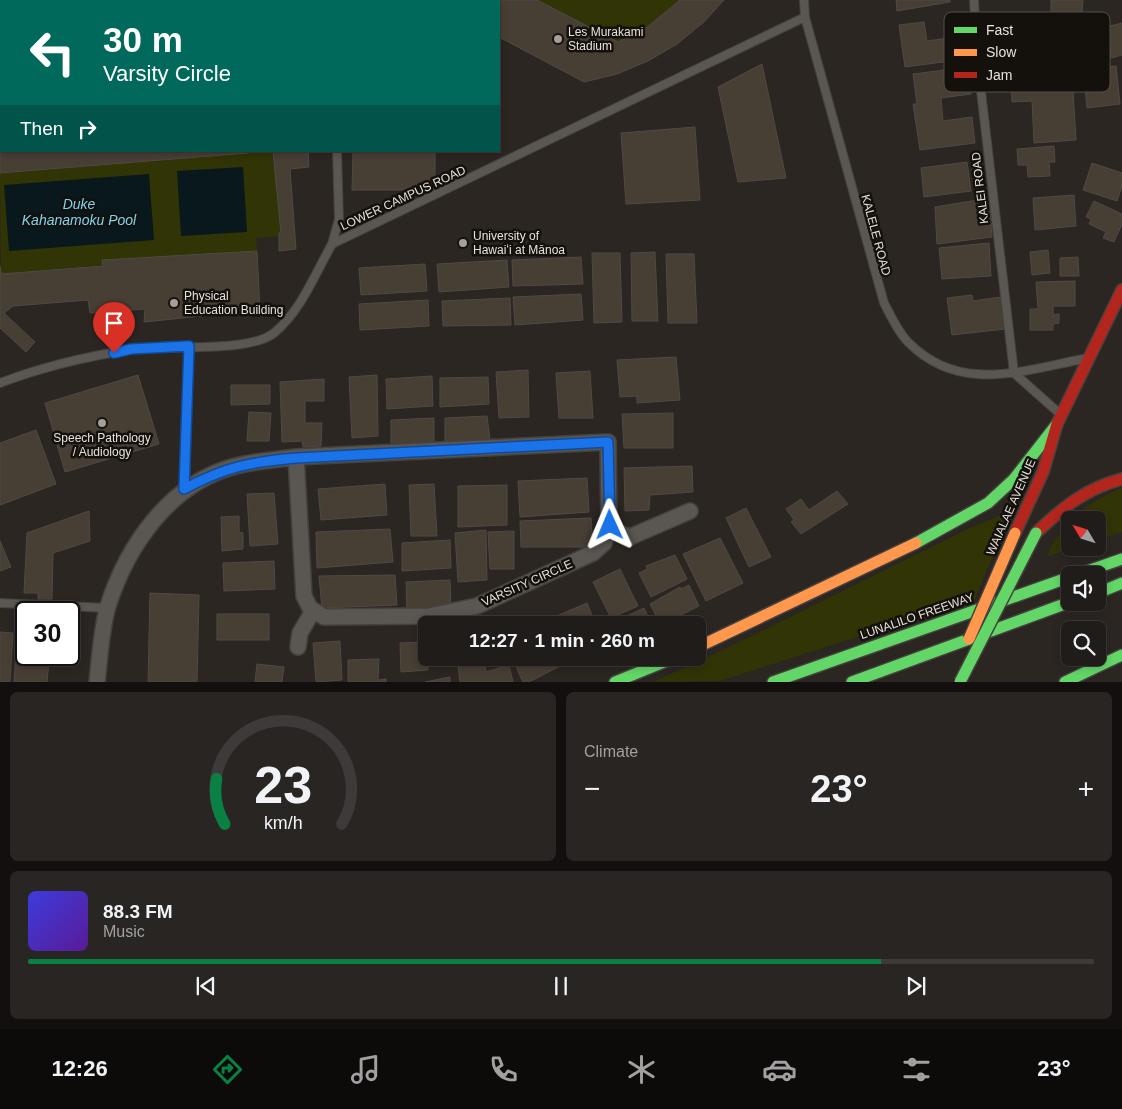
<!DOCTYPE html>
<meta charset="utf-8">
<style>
body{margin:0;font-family:Arial,sans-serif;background:#282523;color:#f1f3f6;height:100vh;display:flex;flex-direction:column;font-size:19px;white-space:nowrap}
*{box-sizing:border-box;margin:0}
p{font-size:16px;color:#a2a1a2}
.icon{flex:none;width:28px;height:28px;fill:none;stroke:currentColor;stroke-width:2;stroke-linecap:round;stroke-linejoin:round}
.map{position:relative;height:682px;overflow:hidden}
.details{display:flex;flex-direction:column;gap:10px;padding:10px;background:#120f0e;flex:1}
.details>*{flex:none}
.banner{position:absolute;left:0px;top:0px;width:500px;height:152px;box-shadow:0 2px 8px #0003,0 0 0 1px #3d3a39;background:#00695c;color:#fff;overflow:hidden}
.needle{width:32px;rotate:308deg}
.tools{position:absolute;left:1061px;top:511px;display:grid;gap:10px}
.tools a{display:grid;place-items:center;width:45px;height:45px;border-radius:8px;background:#201c1a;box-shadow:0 2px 8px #0003,0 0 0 1px #3d3a39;font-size:25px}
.speed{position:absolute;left:15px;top:601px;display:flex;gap:10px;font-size:25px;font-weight:700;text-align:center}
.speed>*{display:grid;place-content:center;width:65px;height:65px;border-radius:50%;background:#201c1a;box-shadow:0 2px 8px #0003,0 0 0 1px #3d3a39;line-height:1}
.speed .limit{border:2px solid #111;border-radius:8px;background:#fff;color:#111}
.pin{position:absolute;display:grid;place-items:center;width:42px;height:42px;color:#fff;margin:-51px -21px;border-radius:50% 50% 50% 0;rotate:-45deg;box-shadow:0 0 5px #0007}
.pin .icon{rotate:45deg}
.me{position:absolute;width:55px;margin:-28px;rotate:359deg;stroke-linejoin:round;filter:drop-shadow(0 0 4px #0008)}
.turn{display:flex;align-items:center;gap:18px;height:105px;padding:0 20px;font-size:22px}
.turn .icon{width:65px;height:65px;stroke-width:2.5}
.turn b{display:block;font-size:35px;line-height:42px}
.then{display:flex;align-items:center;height:48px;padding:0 20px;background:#0003;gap:10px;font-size:19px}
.big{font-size:38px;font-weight:600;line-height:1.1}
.details .card{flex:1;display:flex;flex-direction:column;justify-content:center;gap:8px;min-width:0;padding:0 18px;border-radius:8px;background:#282523}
.details .dial{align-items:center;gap:0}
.dial svg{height:130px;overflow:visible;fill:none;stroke:#3d3a39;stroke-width:7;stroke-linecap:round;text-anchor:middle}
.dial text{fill:#f1f3f6;stroke:none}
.song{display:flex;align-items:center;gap:15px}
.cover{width:60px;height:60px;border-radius:8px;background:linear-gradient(135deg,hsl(240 70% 55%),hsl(270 70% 35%))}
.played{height:5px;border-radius:2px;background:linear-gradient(90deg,#0b8043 80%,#3d3a39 80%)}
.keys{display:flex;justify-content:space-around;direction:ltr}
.heat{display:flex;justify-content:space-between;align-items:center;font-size:28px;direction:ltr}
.details .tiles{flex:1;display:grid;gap:10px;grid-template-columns:1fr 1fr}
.card:last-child{grid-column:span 2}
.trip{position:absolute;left:418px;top:616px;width:288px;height:50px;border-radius:8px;background:#201c1a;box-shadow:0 2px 8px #0003,0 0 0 1px #3d3a39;font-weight:600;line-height:50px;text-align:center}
.tabs{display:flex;height:80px;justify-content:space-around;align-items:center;background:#0d0b0a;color:#a2a1a2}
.tabs .icon{width:35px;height:35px}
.tabs .selected{color:#0b8043}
.tabs b{font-size:22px;color:#f1f3f6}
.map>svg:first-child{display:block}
.green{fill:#313405}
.water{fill:#09181d}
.building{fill:#473e34;stroke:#4e4a46}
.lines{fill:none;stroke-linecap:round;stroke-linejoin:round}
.lane-casing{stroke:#45413d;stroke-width:10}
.street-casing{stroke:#45413d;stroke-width:18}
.fast-casing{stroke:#45413d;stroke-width:14}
.slow-casing{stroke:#45413d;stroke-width:14}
.jam-casing{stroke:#45413d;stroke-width:14}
.lane{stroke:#5a5652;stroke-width:8}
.street{stroke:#5a5652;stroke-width:15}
.fast{stroke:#63d668;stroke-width:11}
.slow{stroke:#ff974d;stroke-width:11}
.jam{stroke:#b3261e;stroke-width:11}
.fast-bridge-casing{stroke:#45413d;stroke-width:14;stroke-linecap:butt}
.slow-bridge-casing{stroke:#45413d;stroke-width:14;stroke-linecap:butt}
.fast-bridge{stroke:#63d668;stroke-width:11}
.slow-bridge{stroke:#ff974d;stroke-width:11}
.route-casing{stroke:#114b97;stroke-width:12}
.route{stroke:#1a73e8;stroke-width:9}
.poi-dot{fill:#a59f9a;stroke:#14100c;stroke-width:2}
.labels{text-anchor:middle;stroke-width:5;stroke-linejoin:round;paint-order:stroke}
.poi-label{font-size:12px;fill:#e6e0da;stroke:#14100c;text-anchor:start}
.street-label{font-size:12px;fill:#e6e0da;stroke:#14100c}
.water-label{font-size:14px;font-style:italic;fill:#7bd5f1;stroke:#14100c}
.key{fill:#14100c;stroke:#534e4a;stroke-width:1}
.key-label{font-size:14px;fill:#e6e0da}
</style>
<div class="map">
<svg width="1122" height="682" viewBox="0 0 1122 682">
<rect width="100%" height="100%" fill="#2b2622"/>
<!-- green -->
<path class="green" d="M0,0H238L1,1L0,22Z
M537,0H680L646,28L618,42Z
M248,151H272L274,169H276L281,233L279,236L256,238L257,251L1,274L0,173L248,153Z
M1122,487V532L1098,540V520H1070V548H1075L1047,556C1067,515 1083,507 1122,487Z
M1000,516L1004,518L1006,524L975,599L720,681L653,682L723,650L972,527Z"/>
<!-- water -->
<path class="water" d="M243,167L247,232L181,236L177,171Z
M149,174L154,240L9,251L4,185Z"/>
<!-- building -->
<path class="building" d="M378,0H464L463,1Z
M464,0H537L618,42L646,28L680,0H724L704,22L677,44L648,61L617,74L584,82L499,37V1Z
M896,0H950V2L897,11Z
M1051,0H1083L1082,13H1051Z
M924,22L927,41L963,36L966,59L905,67L899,25Z
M1122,23V55L1111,58L1103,28Z
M762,64L786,178L738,182L718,87Z
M1116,66L1120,104L1087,108L1083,69Z
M968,67L971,94L941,98L943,121L972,117L975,143L920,150L913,104H917L913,74Z
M1072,73L1076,140L1034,143L1032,101L1012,102L1011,77Z
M695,127L700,200L626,204L621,133Z
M0,143L1,151H248V153L0,173Z
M1054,146L1055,162H1049L1050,176L1028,177L1027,165H1018L1017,149Z
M308,151L309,167L290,169L296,249L279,251V233H281L273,152Z
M353,151H435V190H352Z
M967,162L971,191L924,197L921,168Z
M1092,163L1122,173V186L1117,201L1083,190Z
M1074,195L1076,226L1035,230L1033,198Z
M978,200L979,213L990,212L992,237L937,244L935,207Z
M1094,201L1122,214V224L1114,242L1103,238L1106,232L1089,224L1091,219L1086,217Z
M989,243L991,276L942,279L939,248Z
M1048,250L1050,273L1032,275L1030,252Z
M257,251L260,310L144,322L145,309L90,313L88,300L13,306L4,313L35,342L26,352L0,328V266L1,274L103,266L102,260Z
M655,252L658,321H632L631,253Z
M592,253H620L622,322L594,323Z
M666,254H694L697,323H668Z
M581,257L583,284L513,286L512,260Z
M1078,257L1079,276H1060V258Z
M507,260L509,287L439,292L437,264Z
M425,264L427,291L361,295L359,268Z
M1075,281V306H1053V315L1059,314V323L1053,324V330H1030V309H1038L1036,282Z
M581,294L583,320L515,325L513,297Z
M972,295L973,301L1001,297L1005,329L952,335L947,298Z
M510,298L511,325L443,326L442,301Z
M428,300L429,326L360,330L359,304Z
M676,357L680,400L637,403V396L620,397L617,360Z
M528,370L529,417L499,418L496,372Z
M590,371L593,418H559L556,373Z
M138,375L159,444L65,472L45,403Z
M377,375L378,436L352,438L349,377Z
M432,376L433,406L387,409L386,379Z
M488,377L489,404L440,407V378Z
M324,379V401H305V423H322L321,446L303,447L302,441L282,442L280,382Z
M231,385H270V404L231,405Z
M249,412L271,413L269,441H247Z
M673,413V448H624L622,414Z
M487,416L490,440L445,443V418Z
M434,418V443L391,445V420Z
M36,430L56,484L0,505V443Z
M692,466L693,492L650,495L649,510L625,511L624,468Z
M587,478L589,512L520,517L518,481Z
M385,484L387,515L321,520L318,489Z
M434,484L437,536H411L409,485Z
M507,485V525L458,527V486Z
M837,491L848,504L801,534L791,522L794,520L786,509L801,499L809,510Z
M274,493L278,544L250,546L247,494Z
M746,508L771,557L749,567L726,518Z
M89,511L90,541L53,553L52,599H38V593H24L27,533Z
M239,516V532L243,533V549L222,551L221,517Z
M591,518L592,534L589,547H521L520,521Z
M390,529L393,562L317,568L316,532Z
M486,530L487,580L458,582L455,533Z
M514,531V569H490L488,532Z
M720,538L743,583L706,601L683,554Z
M450,540L451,568L402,571V543Z
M0,541L11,567L0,571Z
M675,555L687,579L651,597L639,573L647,569L646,566Z
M274,561L275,589L224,591L223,563Z
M620,569L638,606L611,618L593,582Z
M395,575L397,605L322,608L319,576Z
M450,580L451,608L407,611L406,582Z
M689,585L699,606L661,625L650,604L680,587L681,589Z
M150,593L199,595L197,682H148Z
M587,603L596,625H555L552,618Z
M644,608L652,625H608Z
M217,614H269V640H217Z
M18,625H26V655H69V626L71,627V630H77L76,662L49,661L47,682H14Z
M0,632L13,633L10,682H0Z
M340,641L342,680L316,682L313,643Z
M426,642L428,670L401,672L400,643Z
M457,658H484L486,672L509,665L513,682H460Z
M512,658H558L562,665L529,682H523Z
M568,658H591L572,665Z
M379,659L378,680L386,679V682H348V660Z
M257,664L284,667L282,682H255Z
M450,677V682H425Z"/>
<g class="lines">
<!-- lane casing -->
<g class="lane-casing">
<path id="lane" d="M804,0L805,17L884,303C891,316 898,332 908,342C959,394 1021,371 1083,359
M974,0L977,57L1014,373
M332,244L339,219L337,151
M1014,373L1059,413
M0,383C42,367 84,357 128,350C164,344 247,354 274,333C301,311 315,274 332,244L805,17
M185,489L189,346
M0,603L108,608"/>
</g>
<!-- street casing -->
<g class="street-casing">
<path id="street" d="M609,529L630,537L690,511
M298,647L300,633L313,611
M97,682C100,657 101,630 108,606C127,546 169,485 232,467C253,461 274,460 296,457L608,442L609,529L604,543L593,553L477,606L429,616L324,617L310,608L304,596L296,457"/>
</g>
<!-- fast casing -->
<g class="fast-casing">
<path id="fast" d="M916,543L988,503L1014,479L1057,424
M1076,575L1122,559
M1098,593L1122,583
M615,682L674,658
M773,682L1070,577
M852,682L1070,602
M1065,682L1122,655"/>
</g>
<!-- slow casing -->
<g class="slow-casing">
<path id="slow" d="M696,648L916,543"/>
</g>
<!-- jam casing -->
<g class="jam-casing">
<path id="jam" d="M1015,533L1043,472L1057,424L1122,290
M1036,533C1062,508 1086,488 1122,479"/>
</g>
<!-- lane -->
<use href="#lane" class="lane"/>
<!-- street -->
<use href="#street" class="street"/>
<!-- fast -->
<use href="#fast" class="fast"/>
<!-- slow -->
<use href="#slow" class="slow"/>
<!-- jam -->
<use href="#jam" class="jam"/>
<!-- fast-bridge casing -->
<g class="fast-bridge-casing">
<path id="fast-bridge" d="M960,682L1036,533"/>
</g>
<!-- slow-bridge casing -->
<g class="slow-bridge-casing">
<path id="slow-bridge" d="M969,639L1015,533"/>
</g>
<!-- fast-bridge -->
<use href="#fast-bridge" class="fast-bridge"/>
<!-- slow-bridge -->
<use href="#slow-bridge" class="slow-bridge"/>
</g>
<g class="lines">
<!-- route casing -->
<g class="route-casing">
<path id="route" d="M114,353L131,349L189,346L184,489C225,467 250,462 296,458L608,442L610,525"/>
</g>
<!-- route -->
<use href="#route" class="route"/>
</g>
<!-- markers -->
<g class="poi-dot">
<circle cx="558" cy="39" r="5"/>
<circle cx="463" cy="243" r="5"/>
<circle cx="174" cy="303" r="5"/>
<circle cx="102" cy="423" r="5"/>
</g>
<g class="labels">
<!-- poi labels -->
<g class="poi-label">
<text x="568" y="36">Les Murakami<tspan x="568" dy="14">Stadium</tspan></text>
<text x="473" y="240">University of<tspan x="473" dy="14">Hawaiʻi at Mānoa</tspan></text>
<text x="184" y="300">Physical<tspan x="184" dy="14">Education Building</tspan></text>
<text x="102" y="442" text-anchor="middle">Speech Pathology<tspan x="102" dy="14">/ Audiology</tspan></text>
</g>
<!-- street labels -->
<g class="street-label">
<text transform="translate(980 188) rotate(-97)" y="4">KALEI ROAD</text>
<text transform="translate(403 198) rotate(-25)" y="4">LOWER CAMPUS ROAD</text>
<text transform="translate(876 235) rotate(75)" y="4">KALELE ROAD</text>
<text transform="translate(1011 507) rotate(-66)" y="4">WAIALAE AVENUE</text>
<text transform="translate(527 583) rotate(-24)" y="4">VARSITY CIRCLE</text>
<text transform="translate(917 616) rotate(-19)" y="4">LUNALILO FREEWAY</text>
</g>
<!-- water labels -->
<g class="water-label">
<text x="79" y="209">Duke<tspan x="79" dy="16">Kahanamoku Pool</tspan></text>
</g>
</g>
<!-- legend -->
<rect x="944" y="12" width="166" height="80" rx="8" class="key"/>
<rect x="954" y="27" width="23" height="6" fill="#63d668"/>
<rect x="954" y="49" width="23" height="7" fill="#ff974d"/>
<rect x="954" y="72" width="23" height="6" fill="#b3261e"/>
<g class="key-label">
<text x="986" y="35">Fast</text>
<text x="986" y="57">Slow</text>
<text x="986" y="80">Jam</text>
</g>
</svg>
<div class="tools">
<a><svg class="needle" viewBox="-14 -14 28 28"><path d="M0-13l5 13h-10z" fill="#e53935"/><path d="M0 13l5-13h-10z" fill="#a2a1a2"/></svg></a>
<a><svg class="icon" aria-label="sound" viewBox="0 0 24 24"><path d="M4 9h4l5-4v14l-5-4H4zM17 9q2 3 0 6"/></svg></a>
<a><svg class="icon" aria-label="search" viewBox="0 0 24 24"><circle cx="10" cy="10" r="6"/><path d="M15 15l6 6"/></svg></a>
</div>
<div class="speed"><div class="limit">30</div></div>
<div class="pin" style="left:114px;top:353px;background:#d93025"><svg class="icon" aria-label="arrive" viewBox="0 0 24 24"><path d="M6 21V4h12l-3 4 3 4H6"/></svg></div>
<svg class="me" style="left:610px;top:525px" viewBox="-20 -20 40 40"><path d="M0-17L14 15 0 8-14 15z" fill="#1a73e8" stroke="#fff" stroke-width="4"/></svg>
<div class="trip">12:27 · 1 min · 260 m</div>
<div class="banner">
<div class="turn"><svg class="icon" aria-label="left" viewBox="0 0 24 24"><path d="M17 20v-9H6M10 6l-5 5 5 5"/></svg><div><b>30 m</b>Varsity Circle</div></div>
<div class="then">Then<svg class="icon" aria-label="right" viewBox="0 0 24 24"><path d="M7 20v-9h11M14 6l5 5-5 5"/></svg></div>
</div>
</div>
<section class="details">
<div class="tiles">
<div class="card dial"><svg viewBox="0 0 100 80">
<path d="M14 69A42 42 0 1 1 86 69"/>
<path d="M14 69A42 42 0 0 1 9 41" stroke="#0b8043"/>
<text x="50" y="56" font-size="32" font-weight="700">23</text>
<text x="50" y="72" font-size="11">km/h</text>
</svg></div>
<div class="card"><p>Climate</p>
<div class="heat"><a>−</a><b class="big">23°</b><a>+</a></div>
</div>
<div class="card">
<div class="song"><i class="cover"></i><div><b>88.3 FM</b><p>Music</p></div></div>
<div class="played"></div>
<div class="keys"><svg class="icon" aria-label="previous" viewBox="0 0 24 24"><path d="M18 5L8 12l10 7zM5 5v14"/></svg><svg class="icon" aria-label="pause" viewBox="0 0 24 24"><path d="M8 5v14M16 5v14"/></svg><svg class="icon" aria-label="next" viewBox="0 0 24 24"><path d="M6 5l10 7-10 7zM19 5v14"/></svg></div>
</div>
</div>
</section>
<nav class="tabs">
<b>12:26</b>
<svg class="icon selected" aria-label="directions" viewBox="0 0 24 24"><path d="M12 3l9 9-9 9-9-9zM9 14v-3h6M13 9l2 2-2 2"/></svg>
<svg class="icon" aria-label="music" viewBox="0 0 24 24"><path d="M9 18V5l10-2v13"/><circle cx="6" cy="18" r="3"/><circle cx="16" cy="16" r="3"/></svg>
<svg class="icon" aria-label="phone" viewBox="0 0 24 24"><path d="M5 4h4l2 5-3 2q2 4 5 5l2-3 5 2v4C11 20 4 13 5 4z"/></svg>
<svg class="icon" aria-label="climate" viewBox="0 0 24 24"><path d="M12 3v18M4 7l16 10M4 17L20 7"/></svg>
<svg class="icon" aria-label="car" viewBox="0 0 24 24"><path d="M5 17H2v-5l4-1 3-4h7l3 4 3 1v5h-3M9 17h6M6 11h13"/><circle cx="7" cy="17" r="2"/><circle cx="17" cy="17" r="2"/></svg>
<svg class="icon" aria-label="filters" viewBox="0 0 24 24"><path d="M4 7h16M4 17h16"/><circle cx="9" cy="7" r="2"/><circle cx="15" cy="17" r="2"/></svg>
<b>23°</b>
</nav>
